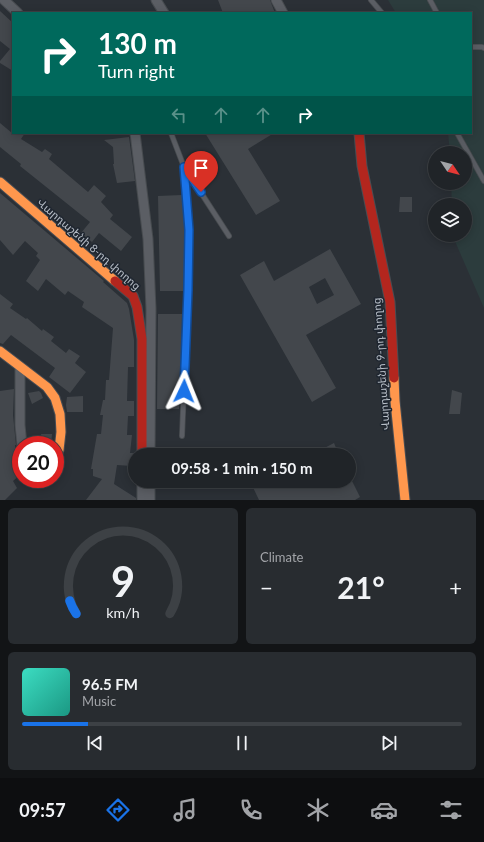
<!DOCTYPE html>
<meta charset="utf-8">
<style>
body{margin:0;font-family:Lato,"Noto Sans Armenian",sans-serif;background:#282c30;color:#f1f3f6;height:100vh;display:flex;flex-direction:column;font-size:15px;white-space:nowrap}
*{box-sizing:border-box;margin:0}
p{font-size:13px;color:#a2a4a8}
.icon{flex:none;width:22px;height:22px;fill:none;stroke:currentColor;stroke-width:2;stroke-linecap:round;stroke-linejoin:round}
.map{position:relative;height:500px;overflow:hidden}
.details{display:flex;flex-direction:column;gap:8px;padding:8px;background:#121416;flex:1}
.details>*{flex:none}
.banner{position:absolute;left:12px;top:12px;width:460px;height:122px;border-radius:0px;box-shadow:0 2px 10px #0003,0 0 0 1px #3d4145;background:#00695c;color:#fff;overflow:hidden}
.needle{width:26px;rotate:125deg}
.tools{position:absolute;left:428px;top:146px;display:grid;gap:8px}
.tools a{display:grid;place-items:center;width:44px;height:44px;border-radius:50%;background:#202428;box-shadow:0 2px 10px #0003,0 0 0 1px #3d4145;font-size:20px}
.speed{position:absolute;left:12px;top:436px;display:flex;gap:8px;font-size:20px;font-weight:700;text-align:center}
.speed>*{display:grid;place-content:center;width:52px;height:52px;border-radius:50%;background:#202428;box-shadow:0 2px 10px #0003,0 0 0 1px #3d4145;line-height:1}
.speed .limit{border:6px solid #d22;background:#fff;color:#111}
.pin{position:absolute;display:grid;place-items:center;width:34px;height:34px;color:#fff;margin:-41px -17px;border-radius:50% 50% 50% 0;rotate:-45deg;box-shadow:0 0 4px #0007}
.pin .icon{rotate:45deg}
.me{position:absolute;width:44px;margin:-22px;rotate:2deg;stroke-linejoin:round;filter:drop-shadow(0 0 3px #0008)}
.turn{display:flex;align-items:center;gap:14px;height:84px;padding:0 20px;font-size:18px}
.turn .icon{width:52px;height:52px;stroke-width:2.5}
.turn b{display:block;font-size:28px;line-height:34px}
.lanes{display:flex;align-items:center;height:38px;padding:0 20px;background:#0003;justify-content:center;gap:20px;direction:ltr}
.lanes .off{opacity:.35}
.big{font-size:30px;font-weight:700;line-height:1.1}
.details .widget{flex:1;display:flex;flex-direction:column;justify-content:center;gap:6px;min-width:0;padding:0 14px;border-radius:6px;background:#282c30}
.details .dial{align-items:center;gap:0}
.dial svg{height:104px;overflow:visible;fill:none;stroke:#3d4145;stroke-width:7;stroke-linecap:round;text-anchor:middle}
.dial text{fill:#f1f3f6;stroke:none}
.song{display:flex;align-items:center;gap:12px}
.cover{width:48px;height:48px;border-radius:6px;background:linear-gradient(135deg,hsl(170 70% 55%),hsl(170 70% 35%))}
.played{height:4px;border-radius:2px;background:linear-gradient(90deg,#1a73e8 15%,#3d4145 15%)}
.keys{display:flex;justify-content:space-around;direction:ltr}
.heat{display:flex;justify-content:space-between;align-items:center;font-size:22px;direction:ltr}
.details .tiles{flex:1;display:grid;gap:8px;grid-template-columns:1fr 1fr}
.widget:last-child{grid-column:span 2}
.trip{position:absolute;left:128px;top:448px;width:228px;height:40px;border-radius:20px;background:#202428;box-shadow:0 2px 10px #0003,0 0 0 1px #3d4145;font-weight:700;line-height:40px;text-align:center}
.tab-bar{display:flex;height:64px;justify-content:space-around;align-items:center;background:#0d0e10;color:#a2a4a8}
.tab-bar .icon{width:28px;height:28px}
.tab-bar .on{color:#1a73e8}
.tab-bar b{font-size:18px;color:#f1f3f6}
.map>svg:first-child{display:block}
.green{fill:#2c3c3d}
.building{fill:#43474c;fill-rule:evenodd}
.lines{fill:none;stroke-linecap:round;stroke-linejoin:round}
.lane-casing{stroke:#474b4f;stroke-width:6}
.street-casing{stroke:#474b4f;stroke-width:11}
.slow-casing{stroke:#494d53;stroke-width:11}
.jam-casing{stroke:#494d53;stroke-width:11}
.lane{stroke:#5b5e64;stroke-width:4.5}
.street{stroke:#5b5e64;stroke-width:9}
.slow{stroke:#ff974d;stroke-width:9}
.jam{stroke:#b3261e;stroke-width:9}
.route-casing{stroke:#114b97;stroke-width:10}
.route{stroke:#1a73e8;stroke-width:7}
.labels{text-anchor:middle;stroke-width:3;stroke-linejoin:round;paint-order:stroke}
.street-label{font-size:11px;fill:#b6bdc6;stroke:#1f2630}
</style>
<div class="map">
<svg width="484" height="500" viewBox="0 0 484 500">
<rect width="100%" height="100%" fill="#2b3036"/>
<!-- green -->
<path class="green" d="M388,0H484V308L454,239L453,235H465V205H452L451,183H465V153H450L448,133H471V13H396Z"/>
<!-- building -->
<path class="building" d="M218,0H270L275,13H223Z
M0,11L13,23V71L0,63V61L10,49L0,41Z
M0,123L12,133H25L21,139L42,152L45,149L52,154L49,159L88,192L94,185L106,196L101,202L113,215L110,219L132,237L121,251L99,233L92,242L81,233L90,222L20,166L21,164L0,147Z
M205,133H274L248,149L280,201L256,215Z
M129,137L135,181L117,183L113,164H114L113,147L104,140Z
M0,193L104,281L103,282L127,303L129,309L134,340V367H128L127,401H134V416H128L127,435H132L130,453H134L132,466L117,465L114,484L136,498V500H86L102,479L93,476V469H91L97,434H101L103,415H100L103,400H105L106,380H109L113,328L82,307L84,302L68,291L65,295L46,279L38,291L26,281L40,260L36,256L38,253L25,241L13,255L0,240Z
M182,195L184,215L185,251L184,291H160L158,196Z
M400,197H412V212H399Z
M330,249L361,304L306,335L336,388L312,402L240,275L264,261L274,281ZM325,278L334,295L317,304L309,287Z
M0,294L13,304L10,308L26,319L27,318L42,331L43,329L54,337L51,341L66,353L69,349L80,356L75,363L86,372L70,393L49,377L55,368L11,335L3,344L0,343Z
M158,314H182L181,365L179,409H157Z
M14,389L13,415L16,445H15L16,460L21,470V474L13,481L17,488L5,500H0V391Z
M452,390L462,393L460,414H449Z
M39,391L41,393L43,398L32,404L28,393Z
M83,396V412H67L66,405L67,397Z
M41,434H52L51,445H43Z
M334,443L339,455H311Z
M250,481H352L360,497L355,500H259Z"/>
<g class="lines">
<!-- lane casing -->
<g class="lane-casing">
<path id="lane" d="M371,0L382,13
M430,0L437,13
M471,47H482L484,48
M171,133L184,167L189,230L188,290L182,436
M457,133L484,181
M185,168L229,236"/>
</g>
<!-- street casing -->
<g class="street-casing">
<path id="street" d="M4,0L18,13
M156,0L164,13
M276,0L283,13
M135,133L148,239L151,309L150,455
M20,367V425L22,445
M142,481V500
M150,500V481"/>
</g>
<!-- slow casing -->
<g class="slow-casing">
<path id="slow" d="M0,182L115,281
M0,351L47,387L55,398L60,414L61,432L59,450L55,463
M394,378L395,401L405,500"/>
</g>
<!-- jam casing -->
<g class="jam-casing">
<path id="jam" d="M359,133L362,166L390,302L394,378
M115,281L133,296L137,307L142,339V455"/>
</g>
<!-- lane -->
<use href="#lane" class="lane"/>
<!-- street -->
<use href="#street" class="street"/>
<!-- slow -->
<use href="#slow" class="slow"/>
<!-- jam -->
<use href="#jam" class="jam"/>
</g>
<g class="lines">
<!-- route casing -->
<g class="route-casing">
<path id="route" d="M184,391L188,290L189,230L184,167L201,192"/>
</g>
<!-- route -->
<use href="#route" class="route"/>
</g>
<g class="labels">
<!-- street labels -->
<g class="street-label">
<text transform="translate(89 244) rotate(41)" y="4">Վարդաշենի 8-րդ փողոց</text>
<text transform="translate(381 364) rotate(-94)" y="4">Վարդաշենի 9-րդ փողոց</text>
</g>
</g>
</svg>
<div class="tools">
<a><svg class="needle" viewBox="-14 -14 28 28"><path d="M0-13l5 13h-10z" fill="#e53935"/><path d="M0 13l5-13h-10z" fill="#a2a4a8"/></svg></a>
<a><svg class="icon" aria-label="layers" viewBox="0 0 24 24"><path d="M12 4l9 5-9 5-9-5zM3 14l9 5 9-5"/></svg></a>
</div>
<div class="speed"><div class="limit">20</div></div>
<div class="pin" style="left:201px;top:192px;background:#d93025"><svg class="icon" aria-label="arrive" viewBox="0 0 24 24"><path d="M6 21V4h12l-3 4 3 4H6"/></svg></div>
<svg class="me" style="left:184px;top:391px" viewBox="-20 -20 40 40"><path d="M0-17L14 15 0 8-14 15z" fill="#1a73e8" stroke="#fff" stroke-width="4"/></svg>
<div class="trip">09:58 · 1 min · 150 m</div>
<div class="banner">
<div class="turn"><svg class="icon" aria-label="right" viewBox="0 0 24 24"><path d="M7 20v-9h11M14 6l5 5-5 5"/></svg><div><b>130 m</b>Turn right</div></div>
<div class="lanes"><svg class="icon off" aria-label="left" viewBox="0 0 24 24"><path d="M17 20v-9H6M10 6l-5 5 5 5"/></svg><svg class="icon off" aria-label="ahead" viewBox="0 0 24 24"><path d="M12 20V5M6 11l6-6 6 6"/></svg><svg class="icon off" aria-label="ahead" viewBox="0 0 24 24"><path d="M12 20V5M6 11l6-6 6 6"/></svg><svg class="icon" aria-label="right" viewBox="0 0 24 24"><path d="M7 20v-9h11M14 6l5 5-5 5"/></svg></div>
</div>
</div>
<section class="details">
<div class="tiles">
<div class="widget dial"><svg viewBox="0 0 100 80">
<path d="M14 69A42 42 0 1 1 86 69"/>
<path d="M14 69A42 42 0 0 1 9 59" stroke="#1a73e8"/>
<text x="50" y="56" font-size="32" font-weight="700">9</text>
<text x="50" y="72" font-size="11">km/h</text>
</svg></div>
<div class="widget"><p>Climate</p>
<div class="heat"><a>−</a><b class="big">21°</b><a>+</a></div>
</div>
<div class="widget">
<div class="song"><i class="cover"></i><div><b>96.5 FM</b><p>Music</p></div></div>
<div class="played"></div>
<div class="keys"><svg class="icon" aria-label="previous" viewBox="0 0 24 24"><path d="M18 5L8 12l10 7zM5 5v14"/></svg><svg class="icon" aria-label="pause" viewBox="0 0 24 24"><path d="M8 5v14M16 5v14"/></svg><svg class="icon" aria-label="next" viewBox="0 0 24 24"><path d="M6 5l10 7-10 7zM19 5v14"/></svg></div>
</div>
</div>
</section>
<nav class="tab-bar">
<b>09:57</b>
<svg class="icon on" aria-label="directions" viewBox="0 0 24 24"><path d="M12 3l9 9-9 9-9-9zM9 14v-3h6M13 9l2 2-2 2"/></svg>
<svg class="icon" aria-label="music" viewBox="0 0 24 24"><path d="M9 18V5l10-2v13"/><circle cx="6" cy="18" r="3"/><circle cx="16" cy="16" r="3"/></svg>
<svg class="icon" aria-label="phone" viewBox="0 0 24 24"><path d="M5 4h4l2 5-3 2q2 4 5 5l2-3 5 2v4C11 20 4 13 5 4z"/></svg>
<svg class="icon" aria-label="climate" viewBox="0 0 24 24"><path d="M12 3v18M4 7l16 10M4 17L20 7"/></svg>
<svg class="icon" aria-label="car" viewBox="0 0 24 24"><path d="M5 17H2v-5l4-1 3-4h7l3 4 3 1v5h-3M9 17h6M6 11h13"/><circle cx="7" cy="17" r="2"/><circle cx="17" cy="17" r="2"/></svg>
<svg class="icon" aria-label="filters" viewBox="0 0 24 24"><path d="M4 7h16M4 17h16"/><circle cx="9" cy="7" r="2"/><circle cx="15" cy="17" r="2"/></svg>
</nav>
